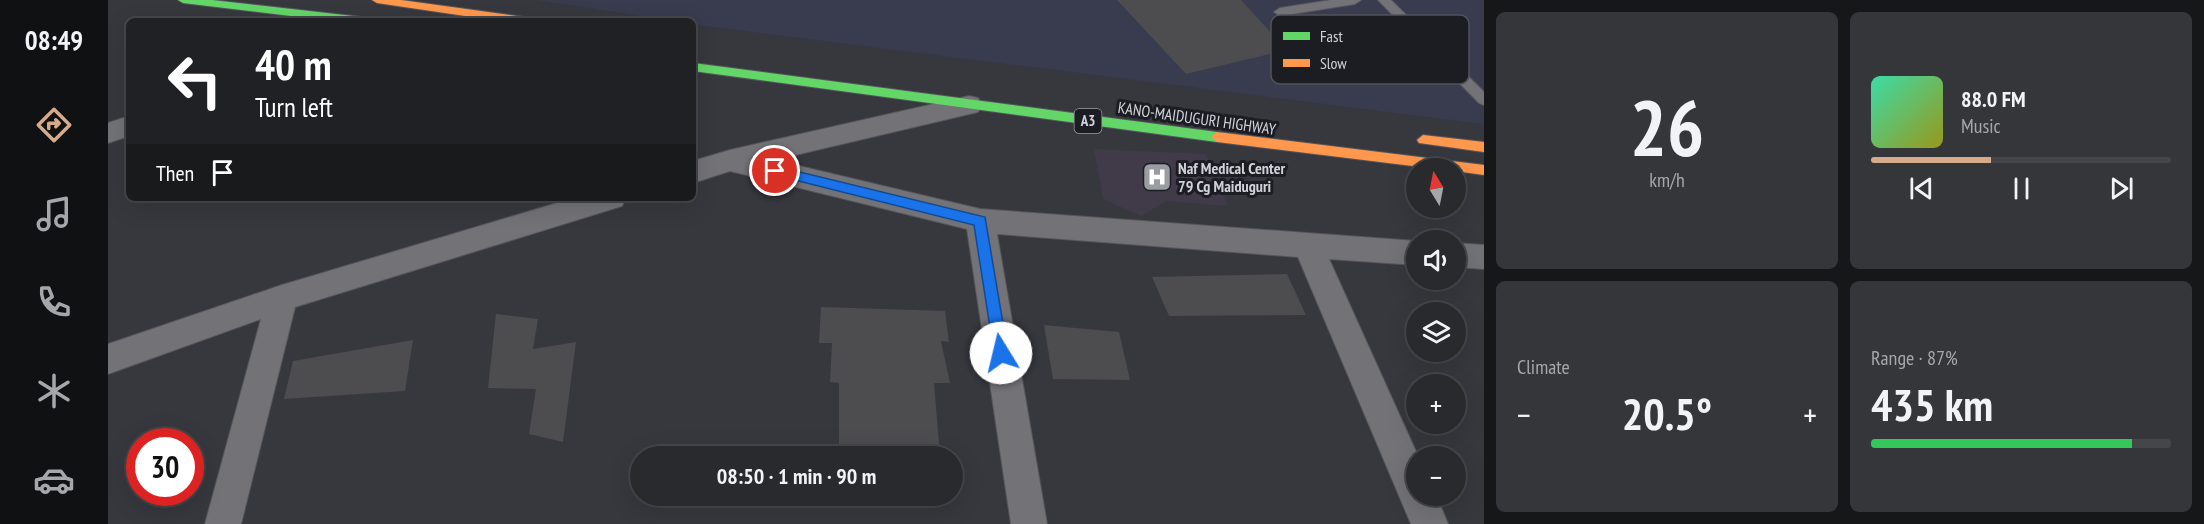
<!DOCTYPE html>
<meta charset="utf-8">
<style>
body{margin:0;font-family:"PT Sans Narrow",sans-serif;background:#34363a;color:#f1f3f6;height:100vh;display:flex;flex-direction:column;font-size:22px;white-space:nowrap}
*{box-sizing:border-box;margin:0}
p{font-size:20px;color:#a5a7aa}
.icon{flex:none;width:33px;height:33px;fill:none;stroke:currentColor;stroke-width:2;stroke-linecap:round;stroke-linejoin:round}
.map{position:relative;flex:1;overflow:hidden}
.panel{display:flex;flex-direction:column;gap:12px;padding:12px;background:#161719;width:720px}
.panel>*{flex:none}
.hud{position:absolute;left:18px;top:18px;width:570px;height:183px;border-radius:9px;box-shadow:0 6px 24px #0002,0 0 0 2px #44464a;background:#202124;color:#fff;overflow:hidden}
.needle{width:39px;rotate:350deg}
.buttons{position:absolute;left:1298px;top:158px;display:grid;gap:12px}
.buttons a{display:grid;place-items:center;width:60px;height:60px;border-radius:50%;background:#282a2e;box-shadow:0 6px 24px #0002,0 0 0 2px #44464a;font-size:30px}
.speed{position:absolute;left:18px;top:428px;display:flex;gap:12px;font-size:30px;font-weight:700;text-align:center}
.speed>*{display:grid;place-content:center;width:78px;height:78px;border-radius:50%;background:#282a2e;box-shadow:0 6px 24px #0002,0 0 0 2px #44464a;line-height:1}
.speed .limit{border:9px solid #d22;background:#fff;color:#111}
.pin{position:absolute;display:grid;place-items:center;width:51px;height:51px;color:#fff;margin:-26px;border:3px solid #fff;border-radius:50%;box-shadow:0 2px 6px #0007}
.me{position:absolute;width:66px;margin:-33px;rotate:351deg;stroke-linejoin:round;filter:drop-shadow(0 0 4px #0008)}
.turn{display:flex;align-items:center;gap:21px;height:126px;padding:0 30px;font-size:27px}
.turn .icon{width:78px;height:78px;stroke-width:2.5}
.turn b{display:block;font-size:42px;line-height:51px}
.then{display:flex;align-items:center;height:57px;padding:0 30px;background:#0003;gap:12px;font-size:22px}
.big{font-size:45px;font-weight:700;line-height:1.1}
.panel .tile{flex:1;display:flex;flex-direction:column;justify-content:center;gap:9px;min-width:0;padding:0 21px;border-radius:9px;background:#34363a}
.panel .dial{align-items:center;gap:0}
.dial b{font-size:78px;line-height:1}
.song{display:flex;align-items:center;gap:18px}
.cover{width:72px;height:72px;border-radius:9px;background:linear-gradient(135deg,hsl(160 70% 55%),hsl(60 70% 35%))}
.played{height:6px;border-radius:3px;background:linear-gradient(90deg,#d6ab8b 40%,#44464a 40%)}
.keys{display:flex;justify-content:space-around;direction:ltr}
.heat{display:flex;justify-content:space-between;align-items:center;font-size:33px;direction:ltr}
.charge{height:9px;border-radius:4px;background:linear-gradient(90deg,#34c759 87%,#44464a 0)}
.panel .tiles{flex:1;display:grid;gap:12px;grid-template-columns:repeat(2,1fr)}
.trip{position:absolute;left:522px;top:446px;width:333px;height:60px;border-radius:30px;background:#282a2e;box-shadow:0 6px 24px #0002,0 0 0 2px #44464a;font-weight:700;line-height:60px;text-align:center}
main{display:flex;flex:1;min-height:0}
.dock{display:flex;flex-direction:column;width:108px;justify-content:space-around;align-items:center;background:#101112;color:#a5a7aa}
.dock .icon{width:42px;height:42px}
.dock .active{color:#d6ab8b}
.dock b{font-size:27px;color:#f1f3f6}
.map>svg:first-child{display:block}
.built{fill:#393b4e}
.medical{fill:#413a48}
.building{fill:#4d4c4f}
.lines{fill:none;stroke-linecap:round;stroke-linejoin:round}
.lane-casing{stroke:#55565c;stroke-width:2}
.street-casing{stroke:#55565c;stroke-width:2}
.fast-casing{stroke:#55565c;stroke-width:2}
.slow-casing{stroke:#55565c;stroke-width:2}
.lane{fill:#727277;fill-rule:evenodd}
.street{fill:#727277;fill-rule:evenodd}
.fast{fill:#63d668;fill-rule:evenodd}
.slow{fill:#ff974d;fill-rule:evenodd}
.route{fill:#1a73e8;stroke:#114b97;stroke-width:1.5}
.labels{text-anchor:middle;stroke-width:6;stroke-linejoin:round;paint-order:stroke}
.shield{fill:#1c1d23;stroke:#9a9ca3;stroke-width:1.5}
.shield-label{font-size:15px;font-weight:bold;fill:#d0d2da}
.street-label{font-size:16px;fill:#d0d2da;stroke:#1c1d23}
.poi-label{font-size:16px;font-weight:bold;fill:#d0d2da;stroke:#1c1d23;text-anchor:start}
.key{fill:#1c1d23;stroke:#52535a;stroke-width:1.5}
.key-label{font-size:16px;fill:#d0d2da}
</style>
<main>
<nav class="dock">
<b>08:49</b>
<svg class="icon active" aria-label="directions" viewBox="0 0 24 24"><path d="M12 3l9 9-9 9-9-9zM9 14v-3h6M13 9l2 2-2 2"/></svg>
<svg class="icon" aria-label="music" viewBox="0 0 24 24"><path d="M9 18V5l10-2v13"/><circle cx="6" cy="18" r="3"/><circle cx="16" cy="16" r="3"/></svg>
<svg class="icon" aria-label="phone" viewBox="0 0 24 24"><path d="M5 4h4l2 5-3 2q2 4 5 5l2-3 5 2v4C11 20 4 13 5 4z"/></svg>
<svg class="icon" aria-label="climate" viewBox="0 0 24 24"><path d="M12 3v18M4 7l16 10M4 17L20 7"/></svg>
<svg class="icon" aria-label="car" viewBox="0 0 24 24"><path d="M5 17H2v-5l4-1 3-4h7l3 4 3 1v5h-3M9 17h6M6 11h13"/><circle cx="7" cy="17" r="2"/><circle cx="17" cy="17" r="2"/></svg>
</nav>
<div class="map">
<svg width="1376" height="524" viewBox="0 0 1376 524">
<rect width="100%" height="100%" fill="#36383e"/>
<!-- built -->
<path class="built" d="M429,0H1376V124L597,26L585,24V21H565Z"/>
<!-- medical -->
<path class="medical" d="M986,149L1098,154L1120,206L1058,201L1033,216L995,199Z"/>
<!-- building -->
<path class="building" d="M1009,0H1133L1179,50L1078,74Z
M1179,274L1198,315L1061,316L1044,277Z
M713,307L837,311L841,342L833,341L842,383H826L832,456H731V383L722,382L724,343H711Z
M388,314L430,319L425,349L468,342L455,442L421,434L428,389L380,388Z
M936,325L1011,332L1022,380L945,379Z
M305,340L297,391L176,399L185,361Z"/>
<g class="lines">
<!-- lane casing -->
<g class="lane-casing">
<path id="lane" d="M1223,0H1253L1247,4L1172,16L1166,12L1172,8Z
M1270,0H1283L1376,92V105L1371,103Z"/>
</g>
<!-- street casing -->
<g class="street-casing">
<path id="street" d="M861,96L870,98L874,105L870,112L666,160L872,209L1308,241V265L1221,259L1310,456L1308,495H1328L1340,524H1303L1190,257L889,234L939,524H903L859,229L622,171L585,183V161L622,150Z
M21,116V136L0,143V123Z
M466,198H518L514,206L187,307L133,524H97L153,319L0,374V344L174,285Z
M1347,243L1376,245V269L1347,267Z"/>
</g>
<!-- fast casing -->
<g class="fast-casing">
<path id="fast" d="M70,0H104L254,17L259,21H224L75,3Z
M585,63L1109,132L1115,137L1109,142L585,71Z"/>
</g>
<!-- slow casing -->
<g class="slow-casing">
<path id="slow" d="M264,0H293L416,17L421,21H391L269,3Z
M1109,132L1376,165V175L1347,171V168H1321L1109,142L1103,137Z
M1315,135L1376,142V152L1311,143L1309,140Z"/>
</g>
<!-- lane -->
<use href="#lane" class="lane"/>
<!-- street -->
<use href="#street" class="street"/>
<!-- fast -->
<use href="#fast" class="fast"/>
<!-- slow -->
<use href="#slow" class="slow"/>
</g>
<!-- route -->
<path class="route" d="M667,166L877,217L900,353L898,358L893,360L888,358L886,353L866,225L663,174L661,171Z"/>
<!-- icons -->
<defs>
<g id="hospital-square" transform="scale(1.5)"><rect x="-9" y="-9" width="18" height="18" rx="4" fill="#9a9ca3" stroke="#1c1d23"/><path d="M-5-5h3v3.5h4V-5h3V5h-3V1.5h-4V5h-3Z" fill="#fff"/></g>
</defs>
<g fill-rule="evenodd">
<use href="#hospital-square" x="1049" y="177"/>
</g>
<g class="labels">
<!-- shield labels -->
<rect class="shield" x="966.5" y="109" width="27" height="24" rx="4.5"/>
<g class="shield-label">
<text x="980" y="126">A3</text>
</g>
<!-- street labels -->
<g class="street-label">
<text transform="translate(1089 118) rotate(8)" y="6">KANO-MAIDUGURI HIGHWAY</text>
</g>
<!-- poi labels -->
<g class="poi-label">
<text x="1070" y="174">Naf Medical Center<tspan x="1070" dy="18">79 Cg Maiduguri</tspan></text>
</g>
</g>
<!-- legend -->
<rect x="1163" y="15" width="198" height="69" rx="9" class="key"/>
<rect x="1175" y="32" width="27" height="8" fill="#63d668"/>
<rect x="1175" y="59" width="27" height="8" fill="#ff974d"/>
<g class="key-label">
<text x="1212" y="42">Fast</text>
<text x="1212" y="69">Slow</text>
</g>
</svg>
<div class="buttons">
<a><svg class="needle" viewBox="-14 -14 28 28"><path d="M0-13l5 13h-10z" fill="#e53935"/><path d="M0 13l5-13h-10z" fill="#a5a7aa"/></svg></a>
<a><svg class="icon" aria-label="sound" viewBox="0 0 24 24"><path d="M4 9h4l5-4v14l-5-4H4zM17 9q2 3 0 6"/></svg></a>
<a><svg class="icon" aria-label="layers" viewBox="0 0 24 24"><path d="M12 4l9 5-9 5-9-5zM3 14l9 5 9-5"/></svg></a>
<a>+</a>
<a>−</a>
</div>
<div class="speed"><div class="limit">30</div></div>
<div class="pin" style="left:667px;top:171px;background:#d93025"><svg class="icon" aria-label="arrive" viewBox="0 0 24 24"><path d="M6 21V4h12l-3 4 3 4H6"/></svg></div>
<svg class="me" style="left:893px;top:353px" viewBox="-20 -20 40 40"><circle r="19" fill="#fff"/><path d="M0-13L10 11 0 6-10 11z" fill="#1a73e8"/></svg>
<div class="trip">08:50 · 1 min · 90 m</div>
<div class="hud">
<div class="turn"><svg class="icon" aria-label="left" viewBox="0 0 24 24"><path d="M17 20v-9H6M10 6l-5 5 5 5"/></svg><div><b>40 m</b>Turn left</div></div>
<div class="then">Then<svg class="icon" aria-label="arrive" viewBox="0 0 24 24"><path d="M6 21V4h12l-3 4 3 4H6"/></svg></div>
</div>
</div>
<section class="panel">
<div class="tiles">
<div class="tile dial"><b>26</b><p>km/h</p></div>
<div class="tile">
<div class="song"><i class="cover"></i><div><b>88.0 FM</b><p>Music</p></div></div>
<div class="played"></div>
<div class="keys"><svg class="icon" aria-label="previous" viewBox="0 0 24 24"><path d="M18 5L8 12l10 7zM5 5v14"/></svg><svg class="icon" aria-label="pause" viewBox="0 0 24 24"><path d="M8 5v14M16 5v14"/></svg><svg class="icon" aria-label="next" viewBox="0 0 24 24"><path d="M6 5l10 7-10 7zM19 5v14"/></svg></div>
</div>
<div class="tile"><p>Climate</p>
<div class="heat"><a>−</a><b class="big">20.5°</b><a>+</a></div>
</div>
<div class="tile"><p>Range · 87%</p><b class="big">435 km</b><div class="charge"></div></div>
</div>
</section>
</main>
